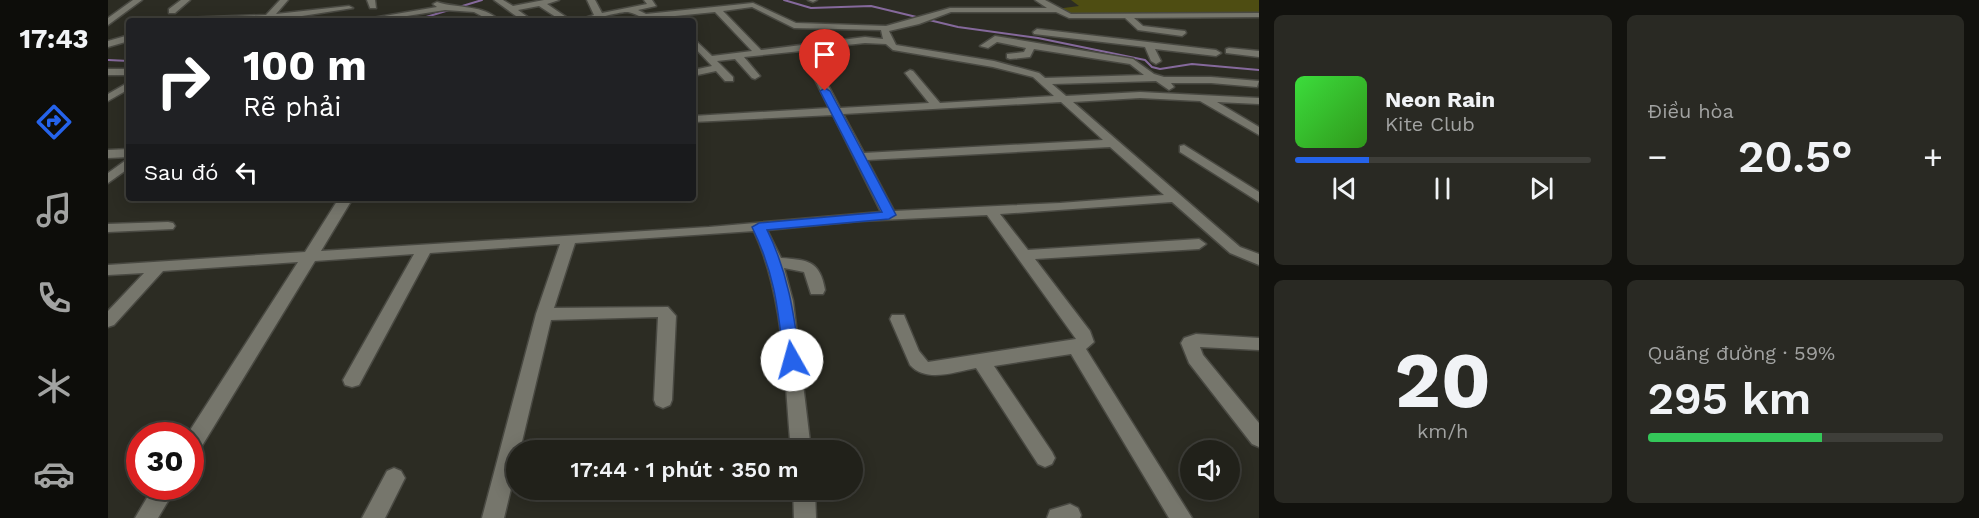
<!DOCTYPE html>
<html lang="vi">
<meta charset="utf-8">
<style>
body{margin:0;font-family:"Work Sans",sans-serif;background:#292923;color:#f1f3f6;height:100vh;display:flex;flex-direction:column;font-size:22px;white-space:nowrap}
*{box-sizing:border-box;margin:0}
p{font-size:20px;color:#a2a3a2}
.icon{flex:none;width:33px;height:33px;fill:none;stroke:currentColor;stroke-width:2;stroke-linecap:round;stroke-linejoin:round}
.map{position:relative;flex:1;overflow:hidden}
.panel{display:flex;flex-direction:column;gap:15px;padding:15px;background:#12120e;width:720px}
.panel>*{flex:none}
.top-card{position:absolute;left:18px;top:18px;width:570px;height:183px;border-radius:6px;box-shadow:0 3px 15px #0003,0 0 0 2px #3e3e39;background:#202124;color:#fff;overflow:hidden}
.buttons{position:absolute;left:1072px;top:440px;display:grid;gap:12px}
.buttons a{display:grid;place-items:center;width:60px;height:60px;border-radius:50%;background:#21211a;box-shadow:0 3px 15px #0003,0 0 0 2px #3e3e39;font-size:30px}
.speed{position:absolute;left:18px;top:422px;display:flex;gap:12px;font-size:30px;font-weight:700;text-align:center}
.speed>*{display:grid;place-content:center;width:78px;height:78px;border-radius:50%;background:#21211a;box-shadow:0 3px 15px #0003,0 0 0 2px #3e3e39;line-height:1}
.speed .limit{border:9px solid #d22;background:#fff;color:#111}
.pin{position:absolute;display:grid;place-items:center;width:51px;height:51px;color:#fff;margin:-62px -26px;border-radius:50% 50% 50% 0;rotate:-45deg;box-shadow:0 0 6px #0007}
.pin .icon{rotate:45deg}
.me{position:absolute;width:66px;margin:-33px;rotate:353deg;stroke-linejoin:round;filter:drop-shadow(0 0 4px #0008)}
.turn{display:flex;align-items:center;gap:21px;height:126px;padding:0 18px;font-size:27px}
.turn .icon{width:78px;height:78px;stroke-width:2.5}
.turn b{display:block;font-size:42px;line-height:51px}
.then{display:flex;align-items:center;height:57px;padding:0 18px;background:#0003;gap:12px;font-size:22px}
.big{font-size:45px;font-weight:600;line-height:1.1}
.panel .widget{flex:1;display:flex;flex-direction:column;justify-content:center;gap:9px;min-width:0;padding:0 21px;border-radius:9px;background:#292923}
.panel .dial{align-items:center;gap:0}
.dial b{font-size:78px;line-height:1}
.song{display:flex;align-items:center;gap:18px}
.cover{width:72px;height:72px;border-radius:9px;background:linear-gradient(135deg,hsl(120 70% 55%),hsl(110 70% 35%))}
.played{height:6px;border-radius:3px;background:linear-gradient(90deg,#2563eb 25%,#3e3e39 25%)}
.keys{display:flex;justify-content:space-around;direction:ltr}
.heat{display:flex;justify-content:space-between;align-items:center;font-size:33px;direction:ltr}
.charge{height:9px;border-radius:4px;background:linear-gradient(90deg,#34c759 59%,#3e3e39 0)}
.panel .tiles{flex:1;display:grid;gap:15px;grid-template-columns:repeat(2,1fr)}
.trip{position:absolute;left:398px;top:440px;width:357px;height:60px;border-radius:30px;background:#21211a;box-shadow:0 3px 15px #0003,0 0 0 2px #3e3e39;font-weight:600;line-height:60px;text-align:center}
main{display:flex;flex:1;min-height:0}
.dock{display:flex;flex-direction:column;width:108px;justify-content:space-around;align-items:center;background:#0d0d0a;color:#a2a3a2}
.dock .icon{width:42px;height:42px}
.dock .on{color:#2563eb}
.dock b{font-size:27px;color:#f1f3f6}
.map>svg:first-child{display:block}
.green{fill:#4e4d12}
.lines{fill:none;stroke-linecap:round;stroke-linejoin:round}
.stream{stroke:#85699c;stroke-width:2}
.street-casing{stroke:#494942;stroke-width:3}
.street{fill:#76766c;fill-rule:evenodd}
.route{fill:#2563eb;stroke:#184099;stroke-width:1.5}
</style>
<main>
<nav class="dock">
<b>17:43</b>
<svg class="icon on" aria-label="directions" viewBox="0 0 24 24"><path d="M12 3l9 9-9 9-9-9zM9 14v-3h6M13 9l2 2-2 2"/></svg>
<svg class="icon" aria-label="music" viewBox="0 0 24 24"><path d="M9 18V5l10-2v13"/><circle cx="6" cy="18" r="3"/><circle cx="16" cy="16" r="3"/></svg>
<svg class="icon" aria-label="phone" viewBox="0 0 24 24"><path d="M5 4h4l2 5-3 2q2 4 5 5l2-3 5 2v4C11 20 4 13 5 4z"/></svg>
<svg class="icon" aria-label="climate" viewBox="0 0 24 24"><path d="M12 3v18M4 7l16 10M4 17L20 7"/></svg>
<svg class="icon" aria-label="car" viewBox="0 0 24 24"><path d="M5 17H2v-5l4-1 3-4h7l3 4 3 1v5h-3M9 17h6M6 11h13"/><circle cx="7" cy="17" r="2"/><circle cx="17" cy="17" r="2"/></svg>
</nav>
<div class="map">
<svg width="1151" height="518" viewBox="0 0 1151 518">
<rect width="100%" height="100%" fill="#2c2c23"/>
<!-- green -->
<path class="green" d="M963,0H1151V14L967,16L948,9L971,6Z"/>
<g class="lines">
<!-- stream -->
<path class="stream" d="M676,0L703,8L763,6L850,27L930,38L1037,60L1044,67L1052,69L1084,64L1151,70
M305,21L374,0
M0,60L21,61"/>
<!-- street casing -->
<g class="street-casing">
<path id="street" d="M25,0H34L0,25V18Z
M73,0H82L67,13H61V9Z
M172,0H180L168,14L241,6L245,8L162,21H46L50,19L158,15Z
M259,0H267L268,8H262Z
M386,0H395L405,6L436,0H451L439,4L464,21H454L431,6L410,10L425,21H415Z
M479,0H487L494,13L539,4L536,0H544L548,6L530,10L538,14L645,3L688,23L778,26L842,8H939L927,0H937L963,14L1151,13V17L1026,18L1035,26L1077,31L1078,33L1074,36L1030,30L1017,18H961L948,12H843L811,24L781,31L788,45L886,61L931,73L937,78L1036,75L1022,64L926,49L922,57L902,59L899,58V54L916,52L918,48L889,42L880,48L872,46L887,36L1025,59L1046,74L1056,77H1103L1151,81L1149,87L1103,83H1063L1066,87L1061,90L1048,81L944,84L958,96L1032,92L1151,98V104L1109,102L1151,127V135L1092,101L1032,98L965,102L1132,247L1151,254V265L1122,253L1064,202L892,214L920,250L1091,239L1098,244L1091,249L927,259L982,331L986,342L978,349L1084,518H1061L963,354L886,366L944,452L947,458L944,464L937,467L930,464L868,368C847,372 818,383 802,365L782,319L784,315H796L811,351L820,362L968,339L879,215L752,221L659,230L673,258C699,260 712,260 717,290L715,294H703L696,272L676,268L685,301L703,450H683C676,377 677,298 646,231L467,243L446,308L560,307L568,316L564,400L562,405L555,408L548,405L546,400L550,317L443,320L412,450H408V468L396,518H374L428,314L452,244L322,253L251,385L244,387L237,385L235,380L306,254L207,261L89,454L82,457V435H79L190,262L55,271L6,325L0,327V311L36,273L0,275V265L197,252L231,198H245L213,251L601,227L773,212L725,115L585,122V116L721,108L693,51L636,57L652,76L647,79L644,78L627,59L609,61L625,77V81H617L608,71L585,76V70L604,66L585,46V38L604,56L644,51L607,12L547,18V21C536,21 531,14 520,12C512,11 482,21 468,21L486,15ZM644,7L686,28L773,30L775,39L757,37L653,50L615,11ZM757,43L778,44L785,50L885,67L925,77L946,96L832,103L805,71L802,70L797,73L821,103L732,108L701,49ZM953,102L995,140L756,153L735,114ZM1002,147L1056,195L952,203L786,211L759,160Z
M700,0H709L705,2Z
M329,2C351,9 375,4 392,21H383L366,12L337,10L267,21H247L329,7L325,4Z
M929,29L1108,50L1113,53L1108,56L1047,49L1053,61L1048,64L1043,61L1037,47L926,34L925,32Z
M21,35V41L0,47V41Z
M1121,48L1151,51V57L1118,53V49Z
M0,69H21V75H0Z
M21,82V89L0,101V94Z
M1076,145L1151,192V202L1072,152V146Z
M21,149V157L0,158V150Z
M21,158V168L0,183V173Z
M60,222L65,223L67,226L65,229L0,232V224Z
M1088,334L1151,338V350L1092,347L1095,355L1151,423V447L1144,444L1081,363L1073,343L1076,338Z
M286,468L293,471L297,478L277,518H254L279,471Z
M46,486H69L50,518H27Z
M685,489H707L708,518H686Z
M962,504L970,508L973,515L972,518H939L942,510Z"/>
</g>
<!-- street -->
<use href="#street" class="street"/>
</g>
<!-- route -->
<path class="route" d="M717,88L722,91L788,215L781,219L659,230C680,272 686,314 692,360L690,364L684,366L678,364L676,360C670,309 667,274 644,227L651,223L774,212L712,91Z"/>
</svg>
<div class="buttons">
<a><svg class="icon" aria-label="sound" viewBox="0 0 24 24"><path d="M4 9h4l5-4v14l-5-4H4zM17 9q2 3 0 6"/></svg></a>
</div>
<div class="speed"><div class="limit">30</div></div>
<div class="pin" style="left:717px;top:91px;background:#d93025"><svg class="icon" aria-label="arrive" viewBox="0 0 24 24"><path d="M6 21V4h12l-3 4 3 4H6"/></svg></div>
<svg class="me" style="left:684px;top:360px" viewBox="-20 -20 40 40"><circle r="19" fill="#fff"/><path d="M0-13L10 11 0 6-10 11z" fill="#2563eb"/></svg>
<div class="trip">17:44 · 1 phút · 350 m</div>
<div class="top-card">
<div class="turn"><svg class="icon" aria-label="right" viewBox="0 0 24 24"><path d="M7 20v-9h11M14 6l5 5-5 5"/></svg><div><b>100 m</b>Rẽ phải</div></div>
<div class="then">Sau đó<svg class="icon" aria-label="left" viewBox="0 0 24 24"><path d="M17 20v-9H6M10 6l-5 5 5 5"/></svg></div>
</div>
</div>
<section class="panel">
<div class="tiles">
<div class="widget">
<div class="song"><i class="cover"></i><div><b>Neon Rain</b><p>Kite Club</p></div></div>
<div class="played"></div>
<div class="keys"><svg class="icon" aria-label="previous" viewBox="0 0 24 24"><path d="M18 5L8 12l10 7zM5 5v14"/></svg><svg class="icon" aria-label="pause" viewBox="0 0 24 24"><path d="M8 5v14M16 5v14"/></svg><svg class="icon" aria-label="next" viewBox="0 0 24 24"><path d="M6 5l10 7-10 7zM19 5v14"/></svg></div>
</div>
<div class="widget"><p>Điều hòa</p>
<div class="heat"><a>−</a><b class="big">20.5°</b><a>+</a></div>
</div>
<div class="widget dial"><b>20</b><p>km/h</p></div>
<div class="widget"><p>Quãng đường · 59%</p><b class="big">295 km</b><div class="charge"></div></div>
</div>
</section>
</main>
